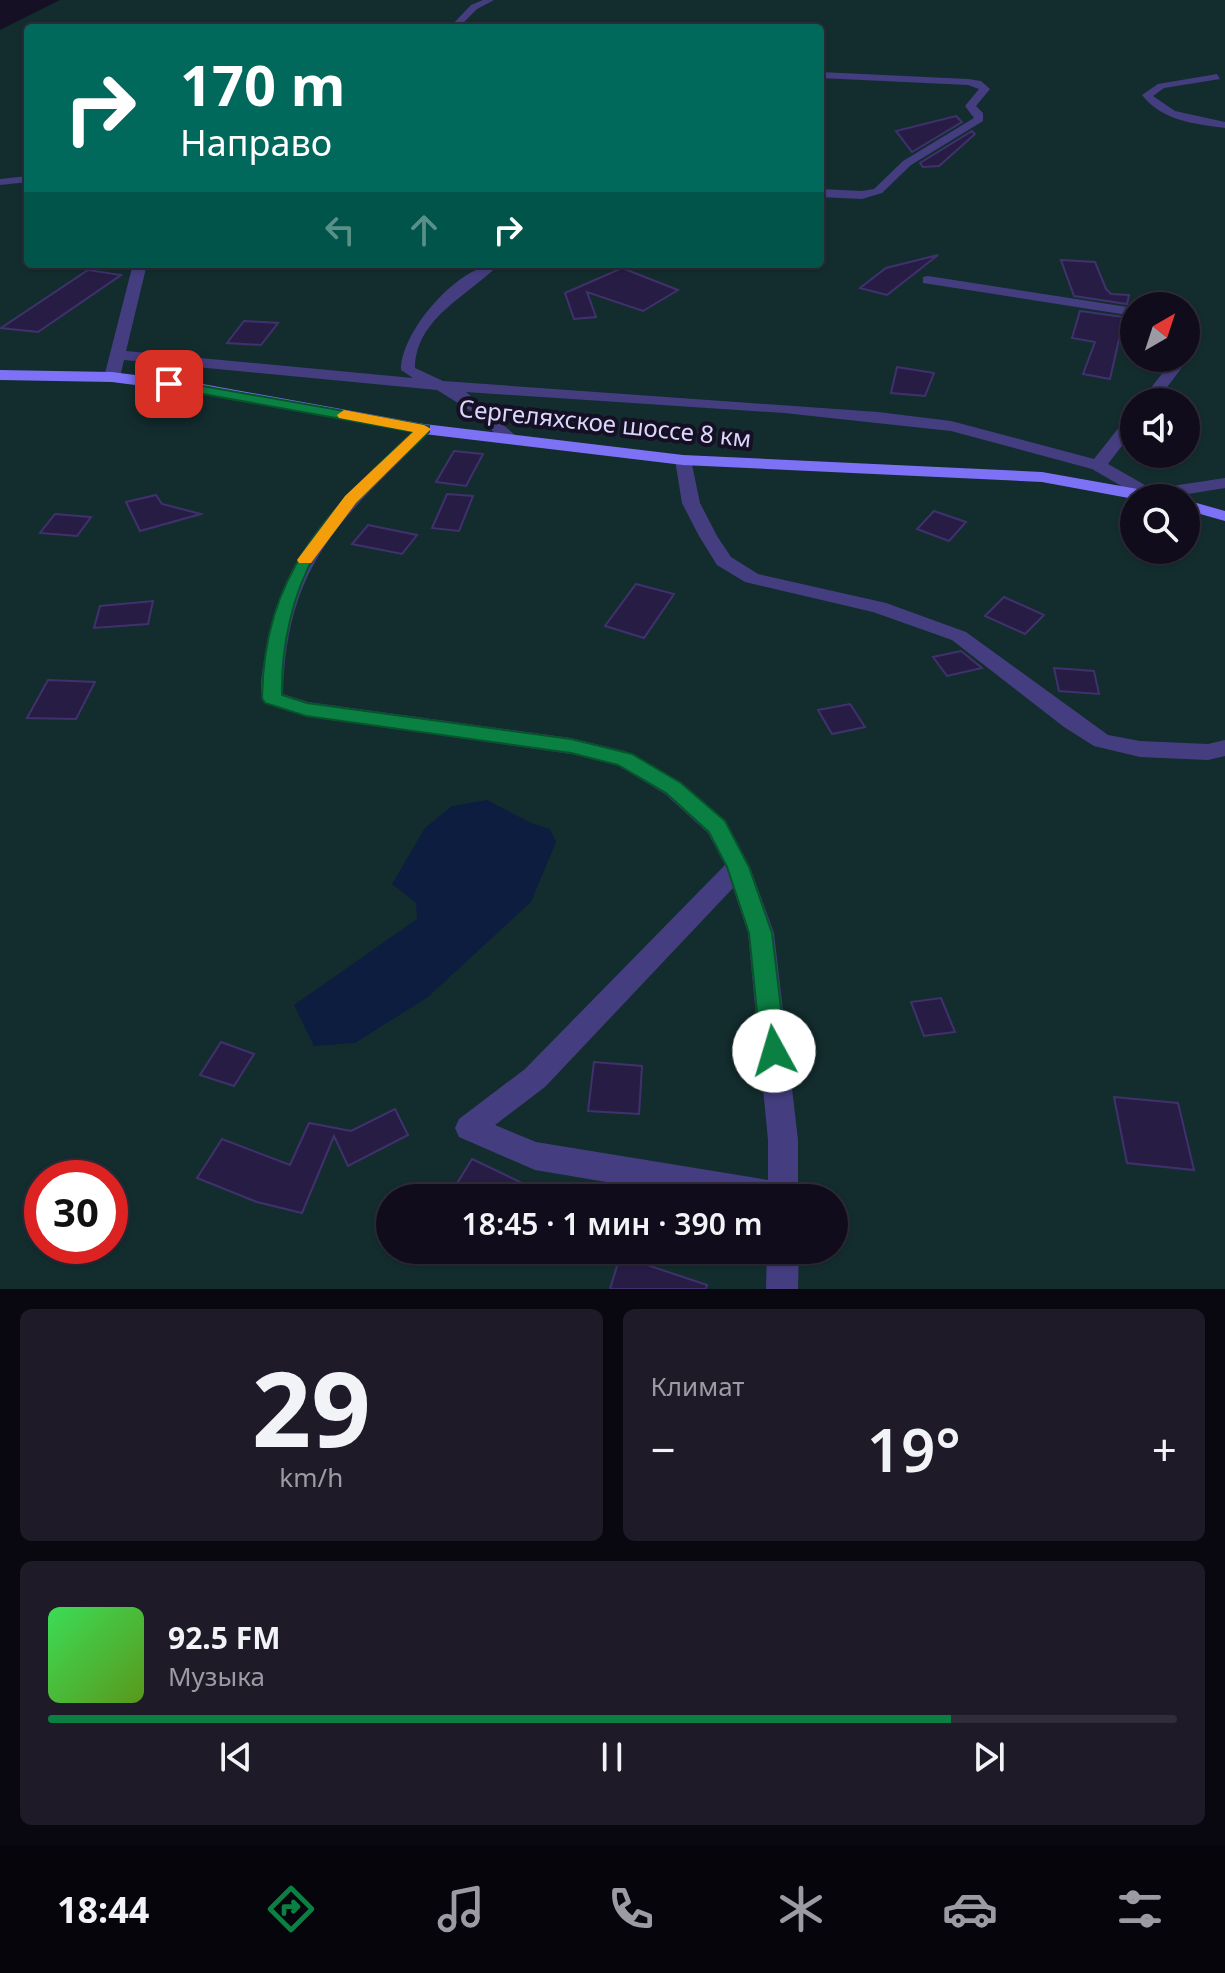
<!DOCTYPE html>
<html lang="ru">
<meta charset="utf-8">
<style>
body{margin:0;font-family:"Noto Sans",sans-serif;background:#1e1a28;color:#f1f3f6;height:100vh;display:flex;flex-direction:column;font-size:30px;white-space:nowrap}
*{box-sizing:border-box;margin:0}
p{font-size:26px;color:#9c9ba3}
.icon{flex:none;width:44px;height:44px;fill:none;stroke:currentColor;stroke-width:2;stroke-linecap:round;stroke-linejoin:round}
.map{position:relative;height:1289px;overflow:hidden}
.drawer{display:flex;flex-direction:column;gap:20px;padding:20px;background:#09070f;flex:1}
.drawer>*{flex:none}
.hud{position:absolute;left:24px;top:24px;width:800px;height:244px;border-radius:8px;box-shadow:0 2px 6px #0004,0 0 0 2px #302c3a;background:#00695c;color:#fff;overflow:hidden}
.needle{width:52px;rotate:39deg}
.buttons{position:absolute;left:1120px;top:292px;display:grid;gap:16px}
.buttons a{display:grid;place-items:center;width:80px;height:80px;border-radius:50%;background:#100c1b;box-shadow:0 2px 6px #0004,0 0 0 2px #302c3a;font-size:40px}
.speed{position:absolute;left:24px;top:1160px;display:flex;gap:16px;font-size:40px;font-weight:700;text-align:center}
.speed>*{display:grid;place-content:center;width:104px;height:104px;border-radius:50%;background:#100c1b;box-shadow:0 2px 6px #0004,0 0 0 2px #302c3a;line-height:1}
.speed .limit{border:12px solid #d22;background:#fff;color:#111}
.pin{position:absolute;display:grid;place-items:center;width:68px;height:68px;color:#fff;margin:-34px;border-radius:16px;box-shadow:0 4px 12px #0006}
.me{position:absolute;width:88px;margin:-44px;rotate:354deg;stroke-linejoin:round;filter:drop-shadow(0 0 6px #0008)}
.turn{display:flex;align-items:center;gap:28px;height:168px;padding:0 24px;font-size:36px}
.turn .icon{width:104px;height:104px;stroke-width:2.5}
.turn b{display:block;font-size:56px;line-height:68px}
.lanes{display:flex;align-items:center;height:76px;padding:0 24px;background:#0003;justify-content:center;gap:40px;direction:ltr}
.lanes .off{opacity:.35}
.big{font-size:60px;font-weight:600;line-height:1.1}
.drawer .tile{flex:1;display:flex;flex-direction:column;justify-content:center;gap:12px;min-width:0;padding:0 28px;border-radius:12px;background:#1e1a28}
.drawer .dial{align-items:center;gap:0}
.dial b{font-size:104px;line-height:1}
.song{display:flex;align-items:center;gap:24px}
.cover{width:96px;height:96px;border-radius:12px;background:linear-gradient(135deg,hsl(130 70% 55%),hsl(90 70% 35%))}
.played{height:8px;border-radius:4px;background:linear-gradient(90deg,#0b8043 80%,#302c3a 80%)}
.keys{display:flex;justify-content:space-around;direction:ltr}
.heat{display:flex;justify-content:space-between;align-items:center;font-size:44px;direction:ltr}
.drawer .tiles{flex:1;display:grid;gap:20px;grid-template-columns:1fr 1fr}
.tile:last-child{grid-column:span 2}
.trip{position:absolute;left:376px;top:1184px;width:472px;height:80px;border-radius:40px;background:#100c1b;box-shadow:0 2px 6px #0004,0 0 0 2px #302c3a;font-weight:600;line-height:80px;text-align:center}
.tab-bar{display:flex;height:128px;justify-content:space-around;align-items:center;background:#06050b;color:#9c9ba3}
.tab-bar .icon{width:56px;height:56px}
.tab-bar .selected{color:#0b8043}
.tab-bar b{font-size:36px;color:#f1f3f6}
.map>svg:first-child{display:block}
.green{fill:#132d2e;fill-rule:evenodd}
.water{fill:#0d1d40}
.building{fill:#271d44;stroke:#40316e;stroke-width:2}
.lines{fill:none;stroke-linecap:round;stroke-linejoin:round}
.street{fill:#443e80;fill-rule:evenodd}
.secondary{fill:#7d72f6;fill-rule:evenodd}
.route{fill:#0b8043;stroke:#07532c;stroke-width:2}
.slow{fill:#f59e0b}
.labels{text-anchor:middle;stroke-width:8;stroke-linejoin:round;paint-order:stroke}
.street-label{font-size:24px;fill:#dcd5fc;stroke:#151024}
</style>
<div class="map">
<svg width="1225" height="1289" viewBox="0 0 1225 1289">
<rect width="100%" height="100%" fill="#151024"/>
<!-- green -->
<path class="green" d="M60,0H1225V1289H0V30ZM28,28H820V264H28ZM1134,306H1186V358H1134ZM1134,402H1186V454H1134ZM1134,498H1186V550H1134ZM42,1178H110V1246H42ZM390,1198H834V1250H390Z"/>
<!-- water -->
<path class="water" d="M487,800L531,823L550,829L556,842L531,902L428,997L355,1043L314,1046L294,1005L417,919L416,903L392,884L425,828L452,806Z"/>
<!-- building -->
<path class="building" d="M956,116L962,122L912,152L896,131Z
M972,131L975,134L939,166L923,167L920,163Z
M938,255L887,295L860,288L886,268Z
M1061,260L1095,262L1106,289L1111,294L1129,295L1127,304L1074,296Z
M622,268L678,290L643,311L587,292L596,317L574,319L565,293Z
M88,270L121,275L38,332L1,328Z
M1080,311L1124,317L1110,379L1083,374L1095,342L1072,338Z
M244,321L278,323L261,345L227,343Z
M897,367L934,373L925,396L891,393Z
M454,451L483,454L466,486L436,482Z
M447,494L473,496L459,531L432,528Z
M156,495L162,504L201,514L140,531L126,502Z
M934,511L966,522L949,541L917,529Z
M55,514L91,517L77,536L40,533Z
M368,525L417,535L402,554L352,544Z
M636,584L674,594L644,638L605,626Z
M1004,597L1044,615L1025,634L985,616Z
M153,601L148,624L94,628L100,606Z
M961,651L982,668L947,676L933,657Z
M1054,668L1094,671L1099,694L1059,691Z
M48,680L95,682L76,719L27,718Z
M850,704L865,727L832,734L818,710Z
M941,998L955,1032L924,1036L911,1002Z
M221,1042L254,1054L234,1086L200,1075Z
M594,1062L642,1066L639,1114L588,1111Z
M1114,1097L1178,1103L1194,1170L1127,1163Z
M395,1109L408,1135L348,1166L334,1136L302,1213L257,1202L197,1178L222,1139L290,1165L309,1123L351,1131Z
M472,1159L520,1182L511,1198H448Z
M620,1256L707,1285L706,1289H610Z"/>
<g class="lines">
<!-- street -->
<path class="street" d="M483,0H494L477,9L458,28H449L471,5Z
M820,72L968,79L981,81L990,89L976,106L983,113V121L911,165L882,193L862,199L820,197V189L862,191L874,189L903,161L974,118L965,106L979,89L968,85L820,78Z
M1217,74L1220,79L1164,88L1153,96L1175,111L1225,122V128C1195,124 1162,121 1142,95L1158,84Z
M28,176V182L0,185V179Z
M133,264H147L126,351L413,378L401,370C401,331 459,264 499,264C469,296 416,317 415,368L443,381L878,412L951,421L1094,459L1128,416L1134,414V430L1108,464L1152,489L1225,478V488L1163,498H1142L1092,469L951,431L784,413L466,392L516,436V442H504L474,413L437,390L124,360L120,377L112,382L104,377Z
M928,276L1134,308V316L923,283V277Z
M1170,358H1184L1186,362L1156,402H1140L1171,362Z
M424,424L430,426V432C342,518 286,563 283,694L308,702L571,738L624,751L681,782L725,821L750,867L774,933L798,1140V1198H702L535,1170L459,1137L455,1128L459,1119L525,1069L725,865L708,833L665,794L617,765L571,754L306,716L265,703C257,691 263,669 265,655C283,546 343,498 418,426ZM733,888L748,933L768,1140V1180L536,1142L495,1125L545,1087Z
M683,455L691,460L700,503L717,536L731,557L758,574L886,603L966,632L1108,735L1140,741L1208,744L1225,740V756L1208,760L1140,757L1094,746L1064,727L952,640L873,612L745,582L717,565L699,536L682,503L675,460Z
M767,1250H799L798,1289H766Z"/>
<!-- secondary -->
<path class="secondary" d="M0,370L112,372L197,383L424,424L683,455L1042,472L1160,493L1169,498L1134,499L1042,482L683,465L424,434L197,393L112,382L0,380Z
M1186,500L1225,511V521L1186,510Z"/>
</g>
<!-- route -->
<path class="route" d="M169,380L429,426V432C390,470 344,507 316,553C292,594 281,648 282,695L307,703L571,739L632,754L681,783L725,821L749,867L772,933L786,1051L783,1059L774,1062L765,1059L761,1051L749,933L727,867L709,832L666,793L618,765L571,753L306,716L265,703L262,698C264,572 327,513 413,432L164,387L162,384Z"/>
<!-- slow -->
<path class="slow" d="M344,410L424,425L431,429L356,503L311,563H299L297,560L345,496L413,432L339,418L337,415Z"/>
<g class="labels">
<!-- street labels -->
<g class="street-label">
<text transform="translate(605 424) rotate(6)" y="8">Сергеляхское шоссе 8 км</text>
</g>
</g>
</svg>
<div class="buttons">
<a><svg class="needle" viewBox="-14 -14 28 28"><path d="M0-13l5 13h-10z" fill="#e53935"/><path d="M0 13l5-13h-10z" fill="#9c9ba3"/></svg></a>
<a><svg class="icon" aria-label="sound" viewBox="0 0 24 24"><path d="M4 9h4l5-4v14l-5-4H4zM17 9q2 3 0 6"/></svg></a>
<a><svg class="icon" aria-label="search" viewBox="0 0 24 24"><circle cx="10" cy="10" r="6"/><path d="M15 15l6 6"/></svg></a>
</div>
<div class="speed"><div class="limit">30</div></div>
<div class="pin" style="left:169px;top:384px;background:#d93025"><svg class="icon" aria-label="arrive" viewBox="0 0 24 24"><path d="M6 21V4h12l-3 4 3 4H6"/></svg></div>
<svg class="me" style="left:774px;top:1051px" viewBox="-20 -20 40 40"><circle r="19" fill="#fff"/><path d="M0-13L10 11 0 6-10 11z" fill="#0b8043"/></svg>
<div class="trip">18:45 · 1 мин · 390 m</div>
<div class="hud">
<div class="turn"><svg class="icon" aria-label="right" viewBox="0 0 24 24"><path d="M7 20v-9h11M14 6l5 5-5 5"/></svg><div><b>170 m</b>Направо</div></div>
<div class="lanes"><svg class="icon off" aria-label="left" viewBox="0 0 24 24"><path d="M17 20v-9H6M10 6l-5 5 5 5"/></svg><svg class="icon off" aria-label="ahead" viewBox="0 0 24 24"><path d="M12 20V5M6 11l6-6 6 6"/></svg><svg class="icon" aria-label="right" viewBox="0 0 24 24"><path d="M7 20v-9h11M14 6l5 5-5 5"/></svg></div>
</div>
</div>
<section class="drawer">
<div class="tiles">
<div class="tile dial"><b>29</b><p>km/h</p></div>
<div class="tile"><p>Климат</p>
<div class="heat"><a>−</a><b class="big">19°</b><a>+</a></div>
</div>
<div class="tile">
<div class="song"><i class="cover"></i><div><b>92.5 FM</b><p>Музыка</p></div></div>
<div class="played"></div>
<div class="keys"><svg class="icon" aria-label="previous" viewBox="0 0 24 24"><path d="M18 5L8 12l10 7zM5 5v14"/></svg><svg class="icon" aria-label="pause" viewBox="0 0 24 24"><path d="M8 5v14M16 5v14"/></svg><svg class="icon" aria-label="next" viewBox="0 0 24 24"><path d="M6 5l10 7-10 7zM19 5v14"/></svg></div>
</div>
</div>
</section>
<nav class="tab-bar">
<b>18:44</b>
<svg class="icon selected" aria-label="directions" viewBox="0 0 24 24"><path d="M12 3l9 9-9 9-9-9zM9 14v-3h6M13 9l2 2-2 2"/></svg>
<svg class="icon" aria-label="music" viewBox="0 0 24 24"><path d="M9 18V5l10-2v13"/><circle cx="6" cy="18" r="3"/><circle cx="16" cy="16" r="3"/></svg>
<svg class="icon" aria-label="phone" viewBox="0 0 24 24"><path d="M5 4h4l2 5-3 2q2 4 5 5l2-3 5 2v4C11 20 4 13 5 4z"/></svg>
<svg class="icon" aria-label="climate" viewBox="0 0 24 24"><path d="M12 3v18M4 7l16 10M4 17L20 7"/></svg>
<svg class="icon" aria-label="car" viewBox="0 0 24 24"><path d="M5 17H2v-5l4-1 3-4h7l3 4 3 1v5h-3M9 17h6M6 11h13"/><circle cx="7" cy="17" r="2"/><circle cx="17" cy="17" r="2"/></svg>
<svg class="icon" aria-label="filters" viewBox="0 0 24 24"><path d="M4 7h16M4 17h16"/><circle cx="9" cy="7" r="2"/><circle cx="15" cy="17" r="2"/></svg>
</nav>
